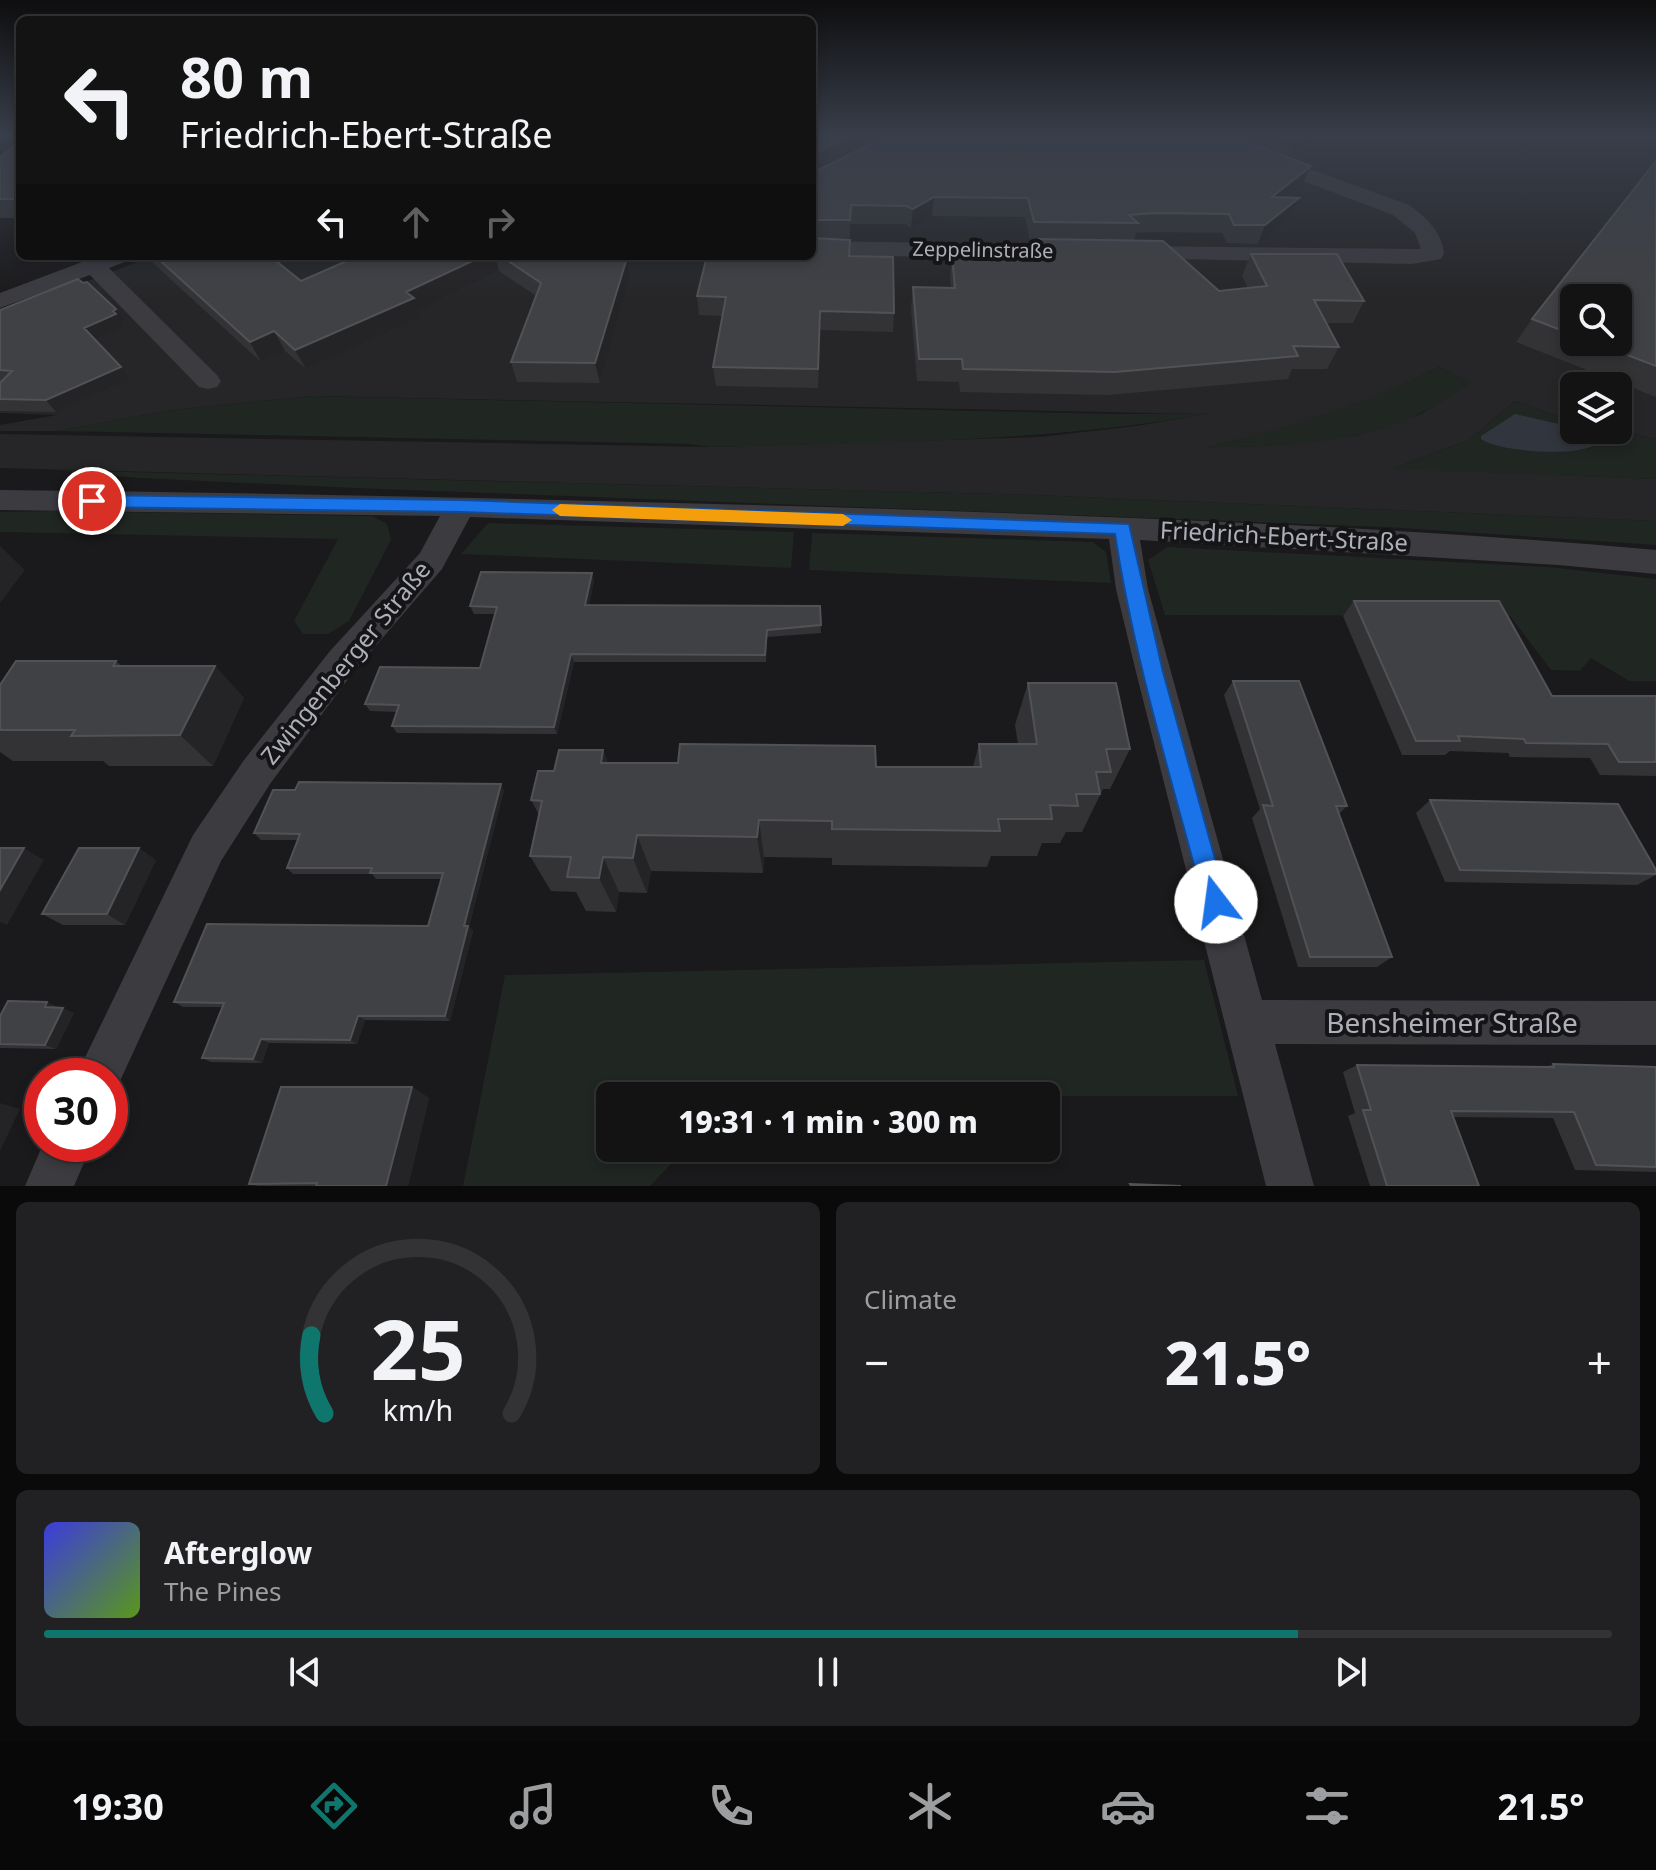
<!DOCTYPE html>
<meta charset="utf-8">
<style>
body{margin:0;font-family:"Noto Sans",sans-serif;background:#212022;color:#f1f3f6;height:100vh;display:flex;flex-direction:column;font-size:30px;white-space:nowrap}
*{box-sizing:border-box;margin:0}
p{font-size:26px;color:#9d9ea0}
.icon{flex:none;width:44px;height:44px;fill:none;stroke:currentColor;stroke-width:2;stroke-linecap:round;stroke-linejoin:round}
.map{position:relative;height:1186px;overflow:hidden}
.sheet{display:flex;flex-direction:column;gap:16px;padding:16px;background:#0b0a0b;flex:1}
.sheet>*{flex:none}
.banner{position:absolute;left:16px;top:16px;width:800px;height:244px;border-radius:12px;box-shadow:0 4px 12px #0003,0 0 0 2px #333234;background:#141314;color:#f1f3f6;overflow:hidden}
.buttons{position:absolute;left:1560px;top:284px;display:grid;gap:16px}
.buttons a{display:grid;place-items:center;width:72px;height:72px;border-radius:12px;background:#141314;box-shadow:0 4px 12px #0003,0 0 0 2px #333234;font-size:40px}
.speed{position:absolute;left:24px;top:1058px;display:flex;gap:16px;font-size:40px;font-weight:700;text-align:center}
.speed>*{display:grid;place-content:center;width:104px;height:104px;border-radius:50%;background:#141314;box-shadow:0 4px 12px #0003,0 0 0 2px #333234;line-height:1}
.speed .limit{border:12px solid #d22;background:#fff;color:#111}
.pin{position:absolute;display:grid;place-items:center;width:68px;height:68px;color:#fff;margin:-34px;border:4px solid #fff;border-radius:50%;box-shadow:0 2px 8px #0007}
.me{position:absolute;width:88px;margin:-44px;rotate:345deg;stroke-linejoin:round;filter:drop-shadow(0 0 6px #0008)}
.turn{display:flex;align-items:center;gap:28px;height:168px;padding:0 32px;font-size:36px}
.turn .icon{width:104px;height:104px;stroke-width:2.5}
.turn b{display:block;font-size:56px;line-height:68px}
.lanes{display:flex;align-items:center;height:76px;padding:0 32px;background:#0003;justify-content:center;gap:40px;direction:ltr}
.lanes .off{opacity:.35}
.big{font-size:60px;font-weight:800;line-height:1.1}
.sheet .widget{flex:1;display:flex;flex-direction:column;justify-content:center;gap:12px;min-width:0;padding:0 28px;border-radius:12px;background:#212022}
.sheet .dial{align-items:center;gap:0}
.dial svg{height:208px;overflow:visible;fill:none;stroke:#333234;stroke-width:7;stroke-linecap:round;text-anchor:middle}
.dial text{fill:#f1f3f6;stroke:none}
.song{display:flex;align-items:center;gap:24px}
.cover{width:96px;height:96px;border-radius:12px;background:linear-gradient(135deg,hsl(240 70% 55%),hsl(90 70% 35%))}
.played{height:8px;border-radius:4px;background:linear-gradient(90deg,#0f766e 80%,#333234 80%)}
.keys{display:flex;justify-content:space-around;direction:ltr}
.heat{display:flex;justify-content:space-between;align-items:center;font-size:44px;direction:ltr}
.sheet .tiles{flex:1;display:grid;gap:16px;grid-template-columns:1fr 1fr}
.widget:last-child{grid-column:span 2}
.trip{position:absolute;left:596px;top:1082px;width:464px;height:80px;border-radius:12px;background:#141314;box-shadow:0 4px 12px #0003,0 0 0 2px #333234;font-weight:800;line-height:80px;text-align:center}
.tab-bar{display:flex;height:128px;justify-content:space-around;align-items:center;background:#080808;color:#9d9ea0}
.tab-bar .icon{width:56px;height:56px}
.tab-bar .selected{color:#0f766e}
.tab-bar b{font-size:36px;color:#f1f3f6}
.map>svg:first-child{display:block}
.built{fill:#262628;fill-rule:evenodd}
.green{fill:#202622}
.water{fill:#31363e}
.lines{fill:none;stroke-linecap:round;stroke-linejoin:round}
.minor{fill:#3b3b40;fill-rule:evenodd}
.wall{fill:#333336;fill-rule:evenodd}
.shaded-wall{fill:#242325}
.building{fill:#404144;stroke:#515256;stroke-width:2}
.route{fill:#1a73e8;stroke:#114b97;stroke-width:2}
.slow{fill:#f59e0b}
.labels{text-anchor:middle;stroke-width:8;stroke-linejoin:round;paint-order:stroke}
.far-street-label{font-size:20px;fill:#adafb9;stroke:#151416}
.street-label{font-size:24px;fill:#adafb9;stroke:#151416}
.near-street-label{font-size:28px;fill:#adafb9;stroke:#151416}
</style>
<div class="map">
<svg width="1656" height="1186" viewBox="0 0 1656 1186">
<rect width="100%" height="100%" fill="#1a191b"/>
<!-- built -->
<path class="built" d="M812,134H1656V439L1614,430H1618V386H1574V422L1515,401L1469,440L1394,468L1656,479V521L1034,495L0,468V434L711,447L1040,437L1136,426L1207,414L312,396L172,410L58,431H0V425L57,415L0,413V315L153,256H812ZM1574,298H1618V342H1574ZM1439,367L1470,383L1421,414L1359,435L1266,446L1208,447L1304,423L1383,394Z"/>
<!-- green -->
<path class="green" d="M1439,367L1471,383C1455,393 1440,404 1423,412C1362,445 1272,446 1203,448C1288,427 1360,406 1439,367Z
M312,396L1120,414L1215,413C1048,442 880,443 711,447L689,444L58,431L172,410Z
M1515,401L1574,422V430H1614L1656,439V479L1391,469L1469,440Z
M53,470L1034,495L1656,521V545L1385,527L355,488L139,478Z
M54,511L372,516L387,524L391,540L349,621L328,634H303L294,621L338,539L0,532V512Z
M488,523L794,532L791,568L461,554Z
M812,533L1093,542L1106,552L1111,583L809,570Z
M1168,547L1549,567L1656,579V681H1629L1591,658L1580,671L1551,670L1510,616L1165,615L1148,560Z
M1204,960L1238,1096H610V1148H686L650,1186H463L505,975Z"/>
<!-- water -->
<path class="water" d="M1515,414L1584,430L1594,438V445C1576,457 1499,452 1481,439V436Z"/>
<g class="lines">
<!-- minor -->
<path class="minor" d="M1186,134H1214L1409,205C1426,217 1442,232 1444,254L1441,259L1412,264L1128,258L1125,253L1128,248L1136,246L1421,249L1415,233L1393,215L1189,138Z
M812,241L1078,245L1089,252L1078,259L812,255Z
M98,256H130L127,261L109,268L217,375L221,381L217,387L208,389L199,387L90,275L0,308V293Z
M0,490C297,493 594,500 891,509C1146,518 1402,527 1656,550V574L1558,565L1140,540L1148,589L1262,1000L1656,1001V1045L1275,1044L1314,1186H1266L1136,672L1116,589L1109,539L470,517L442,569L354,671L270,784L221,861L115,1092L110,1094V1076H76L193,835L244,760L330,651L420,553L440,516L0,510Z
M43,1144H92L74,1186H25Z"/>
</g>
<!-- wall -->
<path class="wall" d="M812,134H888L830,164L891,134H1319L1288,157L1311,166L1303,184L1287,197L1291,216L1258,244L1227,243L1222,233L1151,232L1136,233L1134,241L1219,291L1248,288L1242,276L1251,254L1364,301L1353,323H1326L1339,347L1327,369H1292L1288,379L1108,395L960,392L959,382L917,381L911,309L913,287L951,288L950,278L952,256L1036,257L1039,241H1030L1025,217L932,216L911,228L905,224H850V238L827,239L849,256L894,313L893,332L820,330L818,388L716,386L713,367L722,316L699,315L697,296L812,256Z
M20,141V218H0V157Z
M1656,161V397L1516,342L1532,319ZM1574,298L1618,342H1574Z
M149,256H270L301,281L358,256H600L627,258L630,277L600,383L517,382L511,362L536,296L499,271L418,310L421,317L306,369L285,351L261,362L153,263Z
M0,310L125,322L122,323L125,326L95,339L121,367L130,379L56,412L0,411Z
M594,580L589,605L820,606L821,633L767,637L766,662H574L557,734L397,733L392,726L397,712L370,711L365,704L480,668L495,614H474L470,606Z
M1354,601L1552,696H1656V776L1600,775L1590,758L1510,757L1508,753L1450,751L1445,755H1402L1343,616Z
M116,661L122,666H215L244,698L213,766H109L103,761H13L0,752V685Z
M1233,681L1347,806L1339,814L1392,957L1377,967H1298L1252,818L1260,809L1224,695Z
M1028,683L1130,749L1110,789H1103L1082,832H1066L1060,843H1042L1037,856H991L987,867L832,865V858L764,857L763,873L651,871L647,893L619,892L616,912L586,911L576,892L551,891L530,856L539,815L531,800L554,771L603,750L608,763L973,767L979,744H1018L1015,725Z
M504,790L469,927L473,931L450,1021L365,1020L357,1044L269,1043L262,1063L211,1062L202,1058L222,1007H183L174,1002L428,926L442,879H376L372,874H293L287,868L298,840H261L254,833Z
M1430,800L1656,870V875L1637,885L1445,882L1416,813Z
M156,860L125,925H63L42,914Z
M47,1002L58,1007V1008L74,1013L56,1049L0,1048V1016Z
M1553,1064L1656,1067V1172L1575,1170L1553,1118L1453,1117L1479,1186H1370L1348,1116L1355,1113L1343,1072L1357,1065L1546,1067Z
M412,1087L429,1098L408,1186H258L249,1184Z"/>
<!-- shaded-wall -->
<path class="shaded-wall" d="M853,134H888L812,174V155Z
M1302,134H1319L1288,158L1295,139Z
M1311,166L1303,184L1264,216L1272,197Z
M934,197L932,216L911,228L913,209Z
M1299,198L1291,216L1258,244L1265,225Z
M483,256H495L499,271L418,310L421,317L306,369L295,350L406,292Z
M627,258L630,277L600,383L595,363Z
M116,309L125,322L122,323L125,326L93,340L84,328Z
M274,331L285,351L261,362L250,342Z
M121,367L130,379L56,412L46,400Z
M0,546L25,570L0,603Z
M592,573L594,580L588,613L585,605Z
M571,654L574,662L557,734L554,727Z
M215,666L244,698L213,766L180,735Z
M603,750L618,790L601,763Z
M501,784L504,790L469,927L473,931L450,1021L445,1016L464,926Z
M759,820L764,857L763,873L757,837Z
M637,835L651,871L647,893L633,858Z
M24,848L44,860L7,925L0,922V890Z
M139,848L156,860L125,925L107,914Z
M603,857L619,892L616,912L599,878Z
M47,1002L58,1007L56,1012L45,1007Z
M63,1008L74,1013L56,1049L45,1045Z
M358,1016L365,1020L357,1044L350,1040Z
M261,1039L269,1043L262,1063L253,1059Z
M412,1087L429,1098L408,1186H386Z
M0,1103L20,1109L0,1151Z"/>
<!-- building -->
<path class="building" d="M812,134H853L812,155Z
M891,134H1224L1311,166L1272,197L1299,198L1265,225H1234L1229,214L1156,213L1129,215L1138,223L1034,222L1028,198L934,197L913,209L906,206L851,205L850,220H812V173Z
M1279,134H1302L1295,139Z
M20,141V199H0V157Z
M1656,161V366L1593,342H1618V298H1574V335L1532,319Z
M812,238L850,240L849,256L893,257L894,313L820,311L818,369L713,367L726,297L697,296L707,256H812Z
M1039,239L1163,241L1219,291L1267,286L1251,254H1337L1364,301L1314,300L1339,347L1293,346L1298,356L1115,372L963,369L962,359H919L913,287L955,288L952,256L1043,257Z
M155,256H270L301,281L358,256H483L406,292L414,298L295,350L274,331L250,342Z
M501,256H600L627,258L595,363L511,362L541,283Z
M78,279L83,283L87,282L116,309L113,311L116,314L84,328L121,367L46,400L0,399V383L12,371L0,370V310Z
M481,572L592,573L585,605L820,606L821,625L767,630L765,655L571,654L554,727L392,726L399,705L365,704L380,667L480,668L497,607L470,606Z
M1354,601H1499L1552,696H1656V762H1619L1608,744L1526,743L1524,739L1458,736L1460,741H1416Z
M16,661H116L113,666H215L180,735L71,736L75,730H0V685Z
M1233,681H1299L1347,806H1336L1392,957H1310L1263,805L1273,806Z
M1028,683H1116L1130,749H1106L1111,772H1096L1100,794H1076L1078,806L1050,805L1052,819H998L1000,831L832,829V821L759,820L757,837L637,835L633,858L603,857L599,878L567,877L571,857L530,856L542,801L531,800L538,771H554L559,750H603L601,763H678L680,744L875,746L876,767H981L979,744H1037Z
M299,782L501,784L464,926H468L445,1016H358L350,1040L261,1039L253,1059L202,1058L224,1003L174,1002L207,924L428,926L443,873H370L372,868H287L300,834L254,833L273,790H295Z
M1430,800L1618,804L1656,870V874L1460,870Z
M0,848H24L0,890Z
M79,848H139L107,914H42Z
M8,1001L47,1002L45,1007L63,1008L45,1045L0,1044V1016Z
M1553,1064L1656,1067V1167L1596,1165L1574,1112L1451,1111L1479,1186H1387L1363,1110H1371L1357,1065L1554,1067Z
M281,1087H412L386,1186H316L317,1183L249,1184Z
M1130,1184L1181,1186H1131Z"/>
<!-- sky -->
<linearGradient id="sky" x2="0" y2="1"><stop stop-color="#0e0e0f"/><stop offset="0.45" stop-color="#383e4a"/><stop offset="1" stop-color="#383e4a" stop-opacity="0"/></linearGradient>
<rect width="1656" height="300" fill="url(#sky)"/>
<!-- route -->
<path class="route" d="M92,495L461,500L1129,524L1163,672L1227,902L1224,910L1216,914L1208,910L1204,902C1172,781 1134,659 1115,534L461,512L92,507L84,501Z"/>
<!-- slow -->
<path class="slow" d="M560,504L843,514L852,520L843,526L560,516L552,510Z"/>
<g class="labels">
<!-- far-street labels -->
<g class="far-street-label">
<text transform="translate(983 250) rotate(1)" y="7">Zeppelinstraße</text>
</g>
<!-- street labels -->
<g class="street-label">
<text transform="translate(1284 537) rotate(3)" y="8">Friedrich-Ebert-Straße</text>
<text transform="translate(346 663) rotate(-51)" y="8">Zwingenberger Straße</text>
</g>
<!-- near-street labels -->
<g class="near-street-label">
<text x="1452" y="1033">Bensheimer Straße</text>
</g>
</g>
</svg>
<div class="buttons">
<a><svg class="icon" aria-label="search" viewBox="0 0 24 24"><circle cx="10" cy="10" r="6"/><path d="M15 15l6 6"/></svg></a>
<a><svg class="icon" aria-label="layers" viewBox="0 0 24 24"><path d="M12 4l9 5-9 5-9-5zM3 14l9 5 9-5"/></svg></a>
</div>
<div class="speed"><div class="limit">30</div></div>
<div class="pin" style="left:92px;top:501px;background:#d93025"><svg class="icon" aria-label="arrive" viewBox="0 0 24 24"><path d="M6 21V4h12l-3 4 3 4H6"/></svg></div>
<svg class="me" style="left:1216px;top:902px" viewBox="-20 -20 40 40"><circle r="19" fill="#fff"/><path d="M0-13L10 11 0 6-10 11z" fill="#1a73e8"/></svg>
<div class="trip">19:31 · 1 min · 300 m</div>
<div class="banner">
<div class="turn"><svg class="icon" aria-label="left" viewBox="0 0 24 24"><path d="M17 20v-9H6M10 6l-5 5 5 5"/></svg><div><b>80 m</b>Friedrich-Ebert-Straße</div></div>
<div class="lanes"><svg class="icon" aria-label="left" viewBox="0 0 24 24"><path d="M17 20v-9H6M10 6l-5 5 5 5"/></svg><svg class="icon off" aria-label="ahead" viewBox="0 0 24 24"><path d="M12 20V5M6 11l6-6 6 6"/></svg><svg class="icon off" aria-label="right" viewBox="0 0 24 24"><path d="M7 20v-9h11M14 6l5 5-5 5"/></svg></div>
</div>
</div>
<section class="sheet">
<div class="tiles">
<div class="widget dial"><svg viewBox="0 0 100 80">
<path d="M14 69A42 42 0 1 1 86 69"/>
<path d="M14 69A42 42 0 0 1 9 39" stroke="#0f766e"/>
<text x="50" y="56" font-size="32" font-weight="700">25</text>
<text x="50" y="72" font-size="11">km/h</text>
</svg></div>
<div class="widget"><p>Climate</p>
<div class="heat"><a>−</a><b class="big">21.5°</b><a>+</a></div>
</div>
<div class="widget">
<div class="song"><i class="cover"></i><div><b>Afterglow</b><p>The Pines</p></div></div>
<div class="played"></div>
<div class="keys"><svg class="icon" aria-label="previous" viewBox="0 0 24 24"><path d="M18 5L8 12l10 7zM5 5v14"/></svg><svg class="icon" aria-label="pause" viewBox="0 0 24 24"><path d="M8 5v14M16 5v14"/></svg><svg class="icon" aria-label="next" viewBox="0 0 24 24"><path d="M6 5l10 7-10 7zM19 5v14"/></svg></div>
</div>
</div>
</section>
<nav class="tab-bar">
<b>19:30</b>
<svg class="icon selected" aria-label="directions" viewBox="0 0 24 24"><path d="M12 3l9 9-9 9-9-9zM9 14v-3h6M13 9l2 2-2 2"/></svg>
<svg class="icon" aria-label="music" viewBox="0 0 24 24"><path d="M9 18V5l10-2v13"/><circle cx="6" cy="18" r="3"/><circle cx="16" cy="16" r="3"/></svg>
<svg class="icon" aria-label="phone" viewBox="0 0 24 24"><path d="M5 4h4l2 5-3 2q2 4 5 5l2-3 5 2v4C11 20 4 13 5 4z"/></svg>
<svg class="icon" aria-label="climate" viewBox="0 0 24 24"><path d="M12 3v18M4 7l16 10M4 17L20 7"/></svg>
<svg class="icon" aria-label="car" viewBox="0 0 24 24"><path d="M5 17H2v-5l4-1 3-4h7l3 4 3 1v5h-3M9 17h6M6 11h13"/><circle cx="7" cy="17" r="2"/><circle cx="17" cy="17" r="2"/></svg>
<svg class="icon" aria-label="filters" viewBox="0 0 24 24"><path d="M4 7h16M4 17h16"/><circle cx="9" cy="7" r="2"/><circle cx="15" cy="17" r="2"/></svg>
<b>21.5°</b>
</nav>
